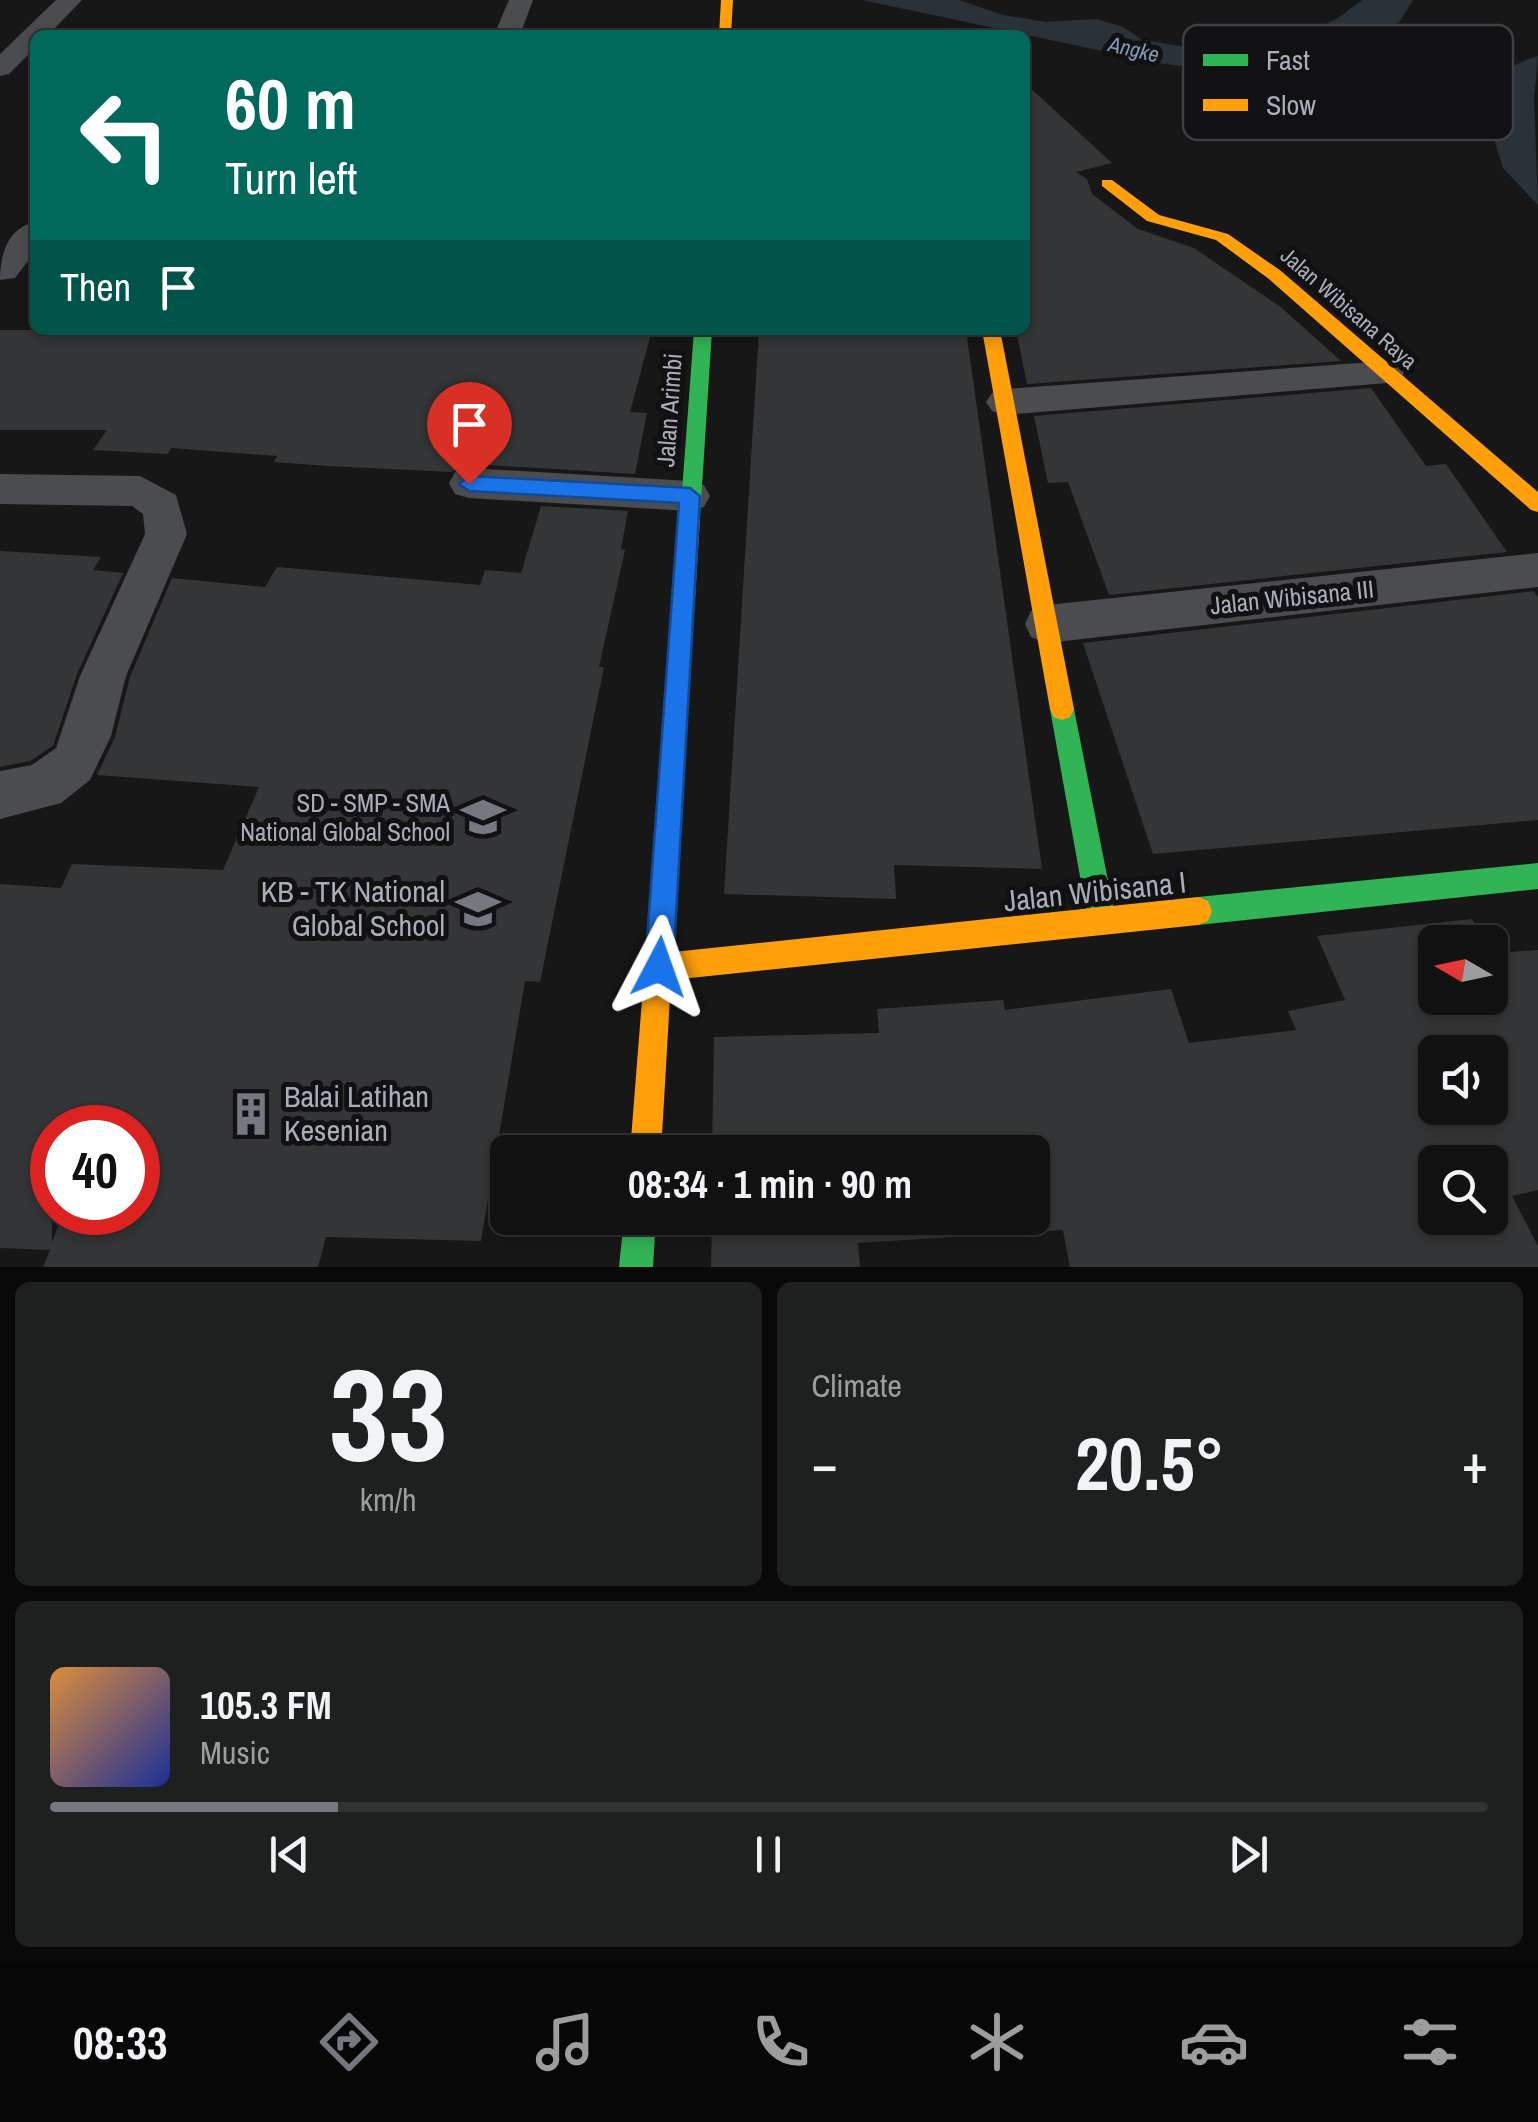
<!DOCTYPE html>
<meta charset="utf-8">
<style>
body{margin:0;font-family:"Archivo Narrow",sans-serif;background:#1e1f1f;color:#f1f3f6;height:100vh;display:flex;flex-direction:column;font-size:38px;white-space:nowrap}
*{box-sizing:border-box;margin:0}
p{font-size:32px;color:#9c9d9f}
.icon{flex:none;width:55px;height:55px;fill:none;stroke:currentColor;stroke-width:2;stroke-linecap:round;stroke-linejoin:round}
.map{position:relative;height:1267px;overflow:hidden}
.side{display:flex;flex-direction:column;gap:15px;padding:15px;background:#090909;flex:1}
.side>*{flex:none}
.guide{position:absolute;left:30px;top:30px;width:1000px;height:305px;border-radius:15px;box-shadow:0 5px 15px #0003,0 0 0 2px #303131;background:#00695c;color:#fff;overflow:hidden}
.needle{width:65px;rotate:279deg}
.buttons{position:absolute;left:1418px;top:925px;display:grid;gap:20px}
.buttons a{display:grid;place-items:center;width:90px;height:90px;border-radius:15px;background:#111;box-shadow:0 5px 15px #0003,0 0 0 2px #303131;font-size:50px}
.speed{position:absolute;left:30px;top:1105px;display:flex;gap:20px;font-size:50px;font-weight:700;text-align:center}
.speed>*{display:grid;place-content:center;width:130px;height:130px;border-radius:50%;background:#111;box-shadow:0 5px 15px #0003,0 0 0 2px #303131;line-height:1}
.speed .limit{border:15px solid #d22;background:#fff;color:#111}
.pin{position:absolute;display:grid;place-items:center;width:85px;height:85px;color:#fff;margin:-102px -42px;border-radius:50% 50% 50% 0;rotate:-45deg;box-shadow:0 0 10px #0007}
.pin .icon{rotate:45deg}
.me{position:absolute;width:110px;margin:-55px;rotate:4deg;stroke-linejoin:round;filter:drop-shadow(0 0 8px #0008)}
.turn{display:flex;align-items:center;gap:35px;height:210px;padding:0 30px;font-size:45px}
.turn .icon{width:130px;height:130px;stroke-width:2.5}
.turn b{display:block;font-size:70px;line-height:85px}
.then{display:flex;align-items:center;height:95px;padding:0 30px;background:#0003;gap:20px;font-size:38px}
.big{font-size:75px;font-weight:800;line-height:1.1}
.side .widget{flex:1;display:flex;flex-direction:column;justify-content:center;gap:15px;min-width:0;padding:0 35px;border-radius:15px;background:#1e1f1f}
.side .dial{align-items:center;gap:0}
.dial b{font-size:130px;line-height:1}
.song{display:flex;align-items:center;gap:30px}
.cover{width:120px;height:120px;border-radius:15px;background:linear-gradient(135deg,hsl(30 70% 55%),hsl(230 70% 35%))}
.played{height:10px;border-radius:5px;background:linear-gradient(90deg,#757880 20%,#303131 20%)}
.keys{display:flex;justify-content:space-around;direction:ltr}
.heat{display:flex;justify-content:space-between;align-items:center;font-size:55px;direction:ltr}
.side .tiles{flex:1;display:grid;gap:15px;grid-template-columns:1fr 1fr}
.widget:last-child{grid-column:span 2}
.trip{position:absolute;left:490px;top:1135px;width:560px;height:100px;border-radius:15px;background:#111;box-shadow:0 5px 15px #0003,0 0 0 2px #303131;font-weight:800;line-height:100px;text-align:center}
.tab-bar{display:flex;height:160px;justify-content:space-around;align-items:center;background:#070707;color:#9c9d9f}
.tab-bar .icon{width:70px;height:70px}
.tab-bar .active{color:#757880}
.tab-bar b{font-size:45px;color:#f1f3f6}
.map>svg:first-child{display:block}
.water{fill:#2a3239}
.building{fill:#343537;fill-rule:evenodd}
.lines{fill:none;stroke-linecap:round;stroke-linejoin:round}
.street{fill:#4b4c50;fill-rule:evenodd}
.fast{fill:#30b455;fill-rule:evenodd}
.slow{fill:#ff9f0a;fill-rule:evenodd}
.route{fill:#1a73e8;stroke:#114b97;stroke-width:2.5}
.labels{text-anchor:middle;stroke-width:10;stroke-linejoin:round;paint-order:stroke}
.far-water-label{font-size:22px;font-style:italic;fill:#7f9bb3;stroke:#111113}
.far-street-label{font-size:22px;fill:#a8adb8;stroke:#111113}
.street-label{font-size:25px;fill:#a8adb8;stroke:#111113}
.poi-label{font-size:25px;fill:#a8adb8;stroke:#111113;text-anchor:end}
.near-poi-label{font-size:30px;fill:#a8adb8;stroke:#111113;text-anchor:end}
.near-street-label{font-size:30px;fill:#a8adb8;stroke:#111113}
.key{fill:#111113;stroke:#3e4045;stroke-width:2.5}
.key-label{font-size:28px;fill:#a8adb8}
</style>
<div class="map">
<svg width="1538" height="1267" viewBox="0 0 1538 1267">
<rect width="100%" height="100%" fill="#171717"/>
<!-- water -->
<path class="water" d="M862,0H959L1003,15L1046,22L1096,19L1123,27L1141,39L1255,60L1338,18L1362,0H1413L1400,21L1347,58L1265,75L1164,64Z
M1538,56L1534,99L1538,205L1503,168L1483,103C1496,75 1509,65 1538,56Z"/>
<!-- building -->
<path class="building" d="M1025,83L1112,163L1076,172L1087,179L1092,194L1138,229L1194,248L1282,308L1341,361L1027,384L1016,330H1025Z
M0,330H652L630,412L647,413L635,474L469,464L451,472L328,466L274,462L277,456L171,448L168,454L93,450L107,430H0Z
M759,330H966L1042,869L894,865L896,899L724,894Z
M1371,388L1426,466L1446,464L1507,552L1109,595L1068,482L1048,483L1034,416Z
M541,506L628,511L621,549L625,550L599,667H604L540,982L525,981L481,1241L326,1237L318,1267H43L50,1250L0,1248V884L61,888L72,864L223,870L259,787L97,775L115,737L130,677L172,578L265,587L277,567L480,585L485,570L521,573ZM52,1128H138V1212H64L52,1242Z
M0,551L101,557L93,570L123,573L77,674L53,746L30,761L0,767Z
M1534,591L1538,597V820L1153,854L1083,643Z
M1472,919L1485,942H1435V998H1490V953L1538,950V1190L1512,1196L1538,1246V1267H1070L1063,1230L858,1243L860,1267H711L712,1218H1032V1152H712L714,1037L879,1033L877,1009L1003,1000L1005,1010L1171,989L1189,1043L1296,1030L1288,1011L1345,1000L1317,936ZM1435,1052H1490V1108H1435ZM1435,1162H1490V1218H1435Z"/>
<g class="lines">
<!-- street -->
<path class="street" d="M56,0H82L48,35H35V48L9,74L0,76V54Z
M509,0H533L520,35H494Z
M35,222V252L15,278L0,280C0,256 7,228 35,222Z
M1386,361L1399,364L1404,373L1399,382L1005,415L992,411L986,402L992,393L1005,389Z
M469,468L690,481L704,485L710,496L704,507L690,511L469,498L455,494L449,483L455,472Z
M0,474L140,476L176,495L187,534L126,676L111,736L90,780L61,803L0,819V771L32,765L56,748L80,676L145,534L143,514L132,506L0,504Z
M1538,553V587L1047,643L1031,637L1025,624L1031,611L1047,605Z"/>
<!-- fast -->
<path class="fast" d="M694,330H712L700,518L690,526L680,518Z
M1062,698L1070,701L1074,709L1116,921L1112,931L1102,935L1092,931L1088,921L1050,709L1054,701Z
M1538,863V889L1198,925L1188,921L1184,911L1188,901L1198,897Z
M624,1218H656L653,1267H619Z"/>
<!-- slow -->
<path class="slow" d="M721,0H733L731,35H719Z
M1102,180H1112L1159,215L1228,234L1281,271L1538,492V512L1531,510L1269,279L1216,240L1147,221L1102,186Z
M982,330H1000L1074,709L1070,717L1062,720L1054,717L1050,709Z
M690,510L700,518L673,952L1198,897L1208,901L1212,911L1208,921L1198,925L671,980L661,1152H630L680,518Z"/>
</g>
<!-- route -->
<path class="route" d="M469,476L690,488L700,496L673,967L669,977L659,981L649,977L645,967L679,503L469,491L459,484Z"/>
<!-- icons -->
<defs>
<g id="school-bare" transform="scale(3.45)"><path d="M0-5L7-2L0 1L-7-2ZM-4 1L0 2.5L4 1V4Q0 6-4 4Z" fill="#757880" stroke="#111113" stroke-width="2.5" paint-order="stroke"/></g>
<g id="building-bare" transform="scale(3.45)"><path d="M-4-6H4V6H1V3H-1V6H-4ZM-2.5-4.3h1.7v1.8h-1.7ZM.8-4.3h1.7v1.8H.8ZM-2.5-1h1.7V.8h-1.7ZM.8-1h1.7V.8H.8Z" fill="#757880" stroke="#111113" stroke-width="2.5" paint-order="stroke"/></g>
</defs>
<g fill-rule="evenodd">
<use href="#school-bare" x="483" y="817"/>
<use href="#school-bare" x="478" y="909"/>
<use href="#building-bare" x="251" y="1114"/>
</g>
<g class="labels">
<!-- far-water labels -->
<g class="far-water-label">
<text transform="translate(1134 49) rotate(13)" y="8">Angke</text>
</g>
<!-- far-street labels -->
<g class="far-street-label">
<text transform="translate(1349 308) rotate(41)" y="8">Jalan Wibisana Raya</text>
</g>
<!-- street labels -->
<g class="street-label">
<text transform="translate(669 410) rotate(-86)" y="9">Jalan Arimbi</text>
<text transform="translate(1292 597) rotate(-6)" y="9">Jalan Wibisana III</text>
</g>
<!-- poi labels -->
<g class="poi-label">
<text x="450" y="812">SD - SMP - SMA<tspan x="450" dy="29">National Global School</tspan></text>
</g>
<!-- near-poi labels -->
<g class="near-poi-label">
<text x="445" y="902">KB - TK National<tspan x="445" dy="34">Global School</tspan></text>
<text x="284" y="1107" text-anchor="start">Balai Latihan<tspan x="284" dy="34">Kesenian</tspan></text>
</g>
<!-- near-street labels -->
<g class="near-street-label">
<text transform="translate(1095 892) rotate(-6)" y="10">Jalan Wibisana I</text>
</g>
</g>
<!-- legend -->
<rect x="1183" y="25" width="330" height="115" rx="15" class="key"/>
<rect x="1203" y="54" width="45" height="12" fill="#30b455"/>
<rect x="1203" y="99" width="45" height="12" fill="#ff9f0a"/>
<g class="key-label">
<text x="1266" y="70">Fast</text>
<text x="1266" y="115">Slow</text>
</g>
</svg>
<div class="buttons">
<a><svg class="needle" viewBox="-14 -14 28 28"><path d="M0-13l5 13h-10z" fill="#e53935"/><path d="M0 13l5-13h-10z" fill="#9c9d9f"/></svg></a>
<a><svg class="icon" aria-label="sound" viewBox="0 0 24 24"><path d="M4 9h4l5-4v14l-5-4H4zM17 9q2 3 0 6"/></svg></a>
<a><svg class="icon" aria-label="search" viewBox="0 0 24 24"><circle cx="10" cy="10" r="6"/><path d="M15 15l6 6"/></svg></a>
</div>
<div class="speed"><div class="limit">40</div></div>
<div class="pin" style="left:469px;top:484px;background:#d93025"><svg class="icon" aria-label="arrive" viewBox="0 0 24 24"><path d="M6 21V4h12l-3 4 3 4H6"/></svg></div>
<svg class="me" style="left:659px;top:967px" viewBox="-20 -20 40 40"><path d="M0-17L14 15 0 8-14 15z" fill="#1a73e8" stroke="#fff" stroke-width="4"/></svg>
<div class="trip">08:34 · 1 min · 90 m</div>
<div class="guide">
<div class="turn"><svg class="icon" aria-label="left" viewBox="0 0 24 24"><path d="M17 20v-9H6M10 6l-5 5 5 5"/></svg><div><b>60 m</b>Turn left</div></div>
<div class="then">Then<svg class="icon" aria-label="arrive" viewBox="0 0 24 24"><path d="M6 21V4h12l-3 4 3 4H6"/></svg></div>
</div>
</div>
<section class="side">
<div class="tiles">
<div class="widget dial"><b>33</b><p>km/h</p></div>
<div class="widget"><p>Climate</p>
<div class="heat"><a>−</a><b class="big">20.5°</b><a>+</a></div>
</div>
<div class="widget">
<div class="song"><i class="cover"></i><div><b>105.3 FM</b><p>Music</p></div></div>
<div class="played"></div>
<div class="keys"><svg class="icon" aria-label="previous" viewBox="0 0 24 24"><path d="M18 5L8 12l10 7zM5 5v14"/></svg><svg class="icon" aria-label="pause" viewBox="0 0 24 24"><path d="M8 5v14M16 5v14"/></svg><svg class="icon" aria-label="next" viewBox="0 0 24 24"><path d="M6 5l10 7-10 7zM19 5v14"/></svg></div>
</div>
</div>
</section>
<nav class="tab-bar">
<b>08:33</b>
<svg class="icon active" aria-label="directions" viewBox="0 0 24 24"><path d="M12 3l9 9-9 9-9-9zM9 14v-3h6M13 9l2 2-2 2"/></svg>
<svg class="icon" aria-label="music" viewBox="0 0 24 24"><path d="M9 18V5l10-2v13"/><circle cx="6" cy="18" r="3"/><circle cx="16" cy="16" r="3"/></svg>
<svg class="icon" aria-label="phone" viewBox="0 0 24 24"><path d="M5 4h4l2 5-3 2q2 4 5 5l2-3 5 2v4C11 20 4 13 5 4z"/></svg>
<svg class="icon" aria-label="climate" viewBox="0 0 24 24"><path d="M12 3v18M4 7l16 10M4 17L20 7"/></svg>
<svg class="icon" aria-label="car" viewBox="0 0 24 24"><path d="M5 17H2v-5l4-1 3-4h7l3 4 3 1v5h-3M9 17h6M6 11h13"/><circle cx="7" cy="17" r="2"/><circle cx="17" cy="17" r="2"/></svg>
<svg class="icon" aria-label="filters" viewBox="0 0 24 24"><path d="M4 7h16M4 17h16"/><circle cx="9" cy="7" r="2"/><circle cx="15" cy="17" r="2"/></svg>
</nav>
